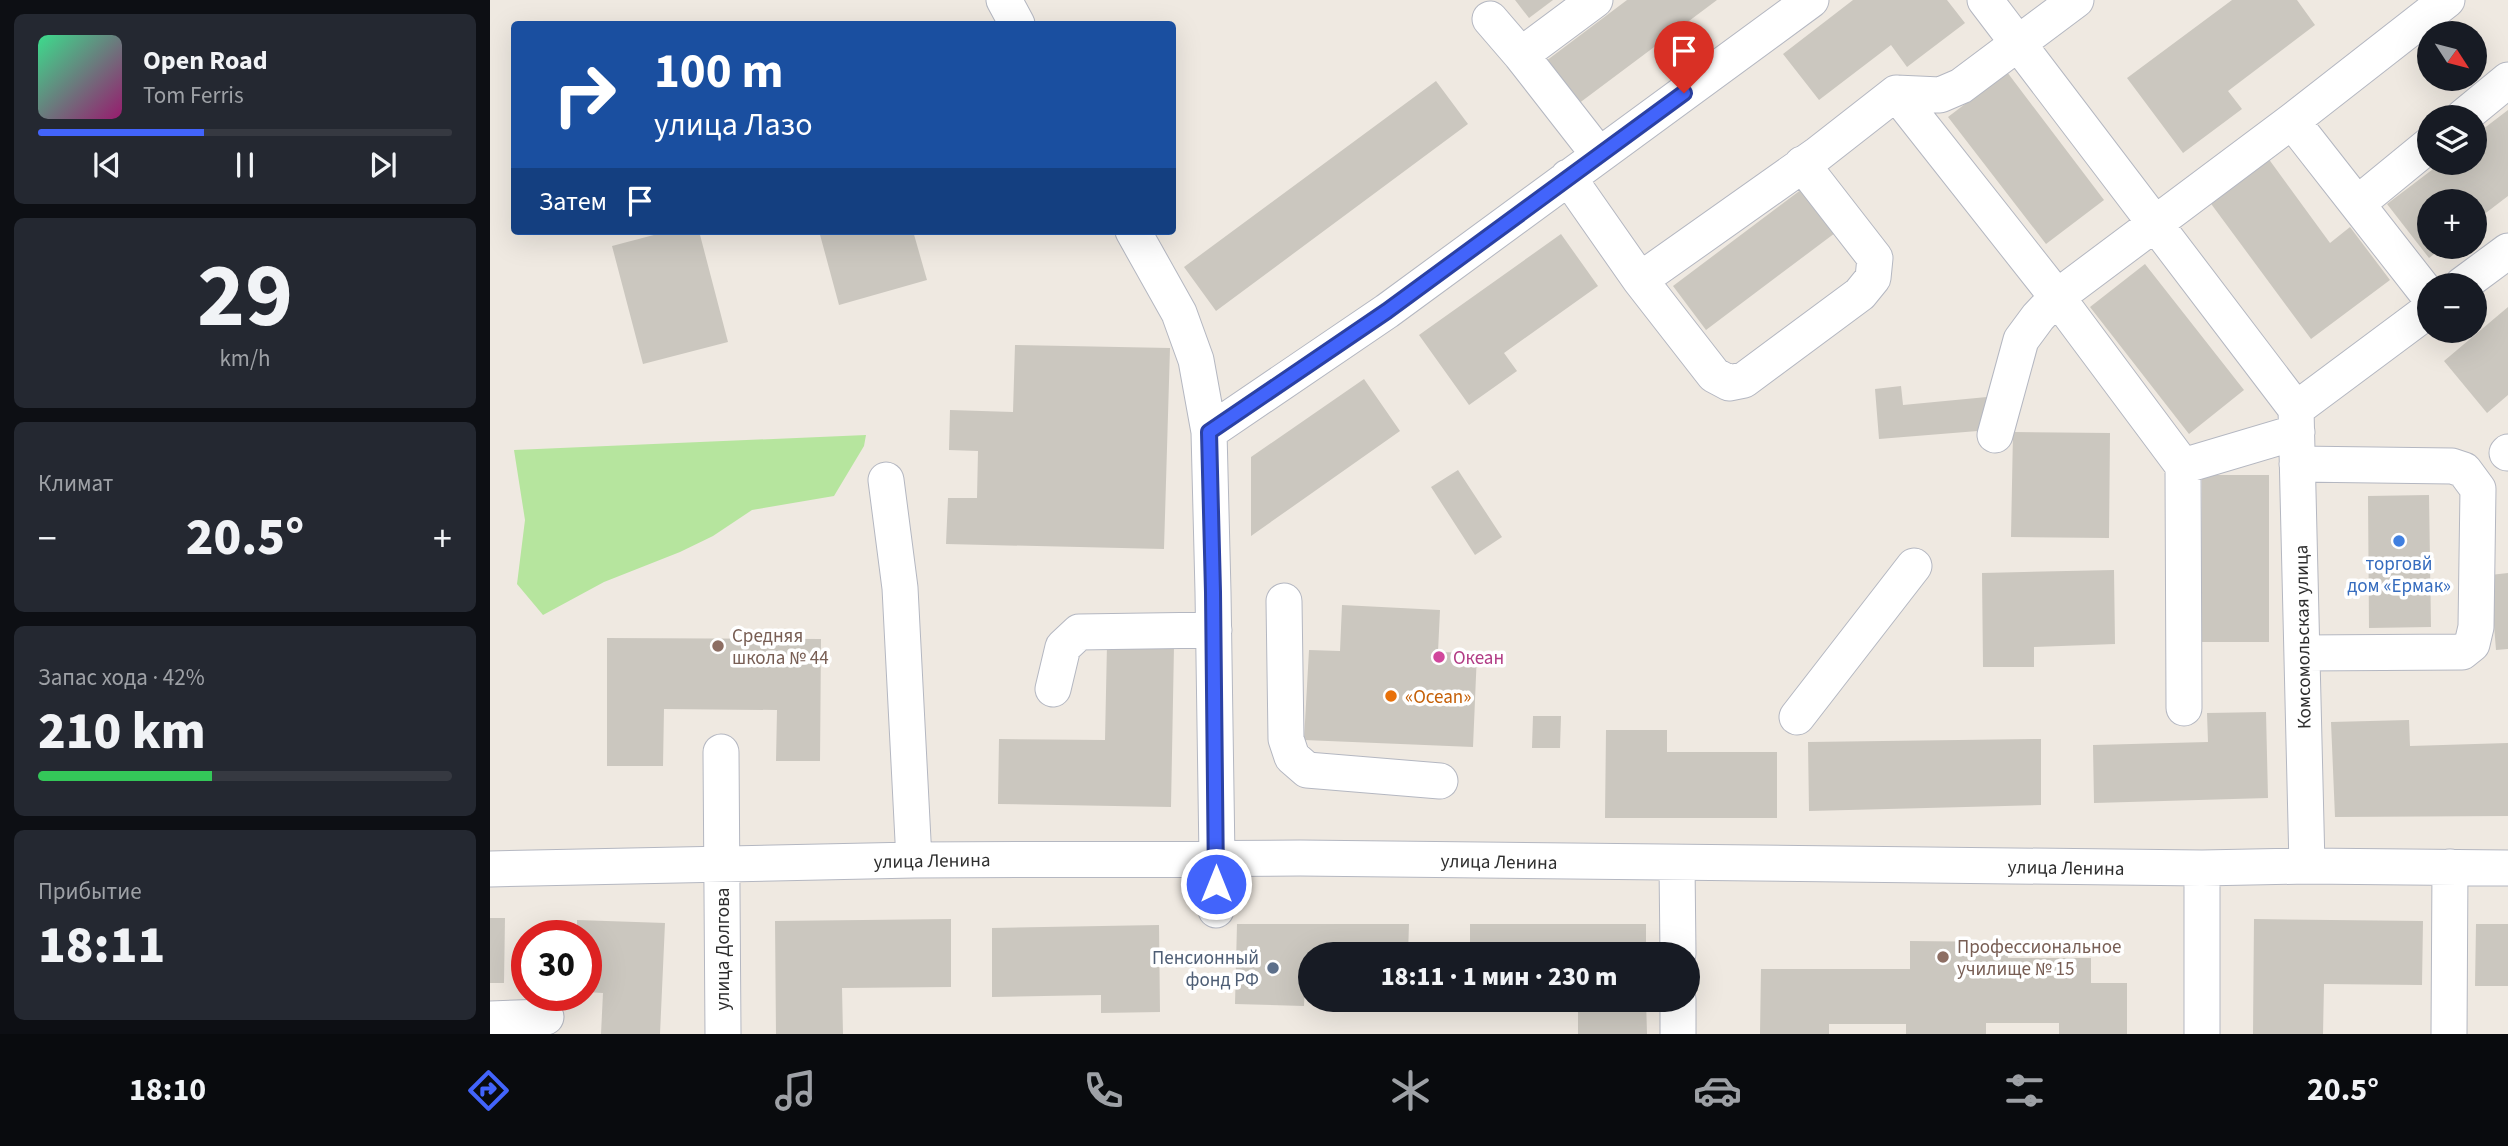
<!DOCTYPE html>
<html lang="ru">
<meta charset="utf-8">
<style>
body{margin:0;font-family:"Source Sans 3",sans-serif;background:#242831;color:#f1f3f6;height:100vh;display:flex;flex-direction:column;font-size:26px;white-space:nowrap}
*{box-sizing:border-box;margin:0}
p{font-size:23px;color:#9ea1a6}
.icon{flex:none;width:38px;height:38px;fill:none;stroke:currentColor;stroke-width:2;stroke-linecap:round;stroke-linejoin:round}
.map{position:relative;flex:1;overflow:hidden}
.drawer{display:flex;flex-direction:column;gap:14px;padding:14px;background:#0d0f14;width:490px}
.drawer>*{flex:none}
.banner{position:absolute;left:21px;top:21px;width:665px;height:214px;border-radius:7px;box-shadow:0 7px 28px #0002;background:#1a4fa0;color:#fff;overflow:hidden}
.needle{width:46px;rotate:126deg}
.buttons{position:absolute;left:1927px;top:21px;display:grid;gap:14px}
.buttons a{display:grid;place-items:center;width:70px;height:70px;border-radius:50%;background:#171b24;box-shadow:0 7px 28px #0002;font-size:35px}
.speed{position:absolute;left:21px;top:920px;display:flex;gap:14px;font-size:35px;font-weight:700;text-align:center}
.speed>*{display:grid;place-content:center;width:91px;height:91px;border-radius:50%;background:#171b24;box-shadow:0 7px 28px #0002;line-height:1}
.speed .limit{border:10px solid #d22;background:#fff;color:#111}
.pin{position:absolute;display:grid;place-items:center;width:60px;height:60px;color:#fff;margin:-72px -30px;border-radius:50% 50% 50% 0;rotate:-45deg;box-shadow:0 0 7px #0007}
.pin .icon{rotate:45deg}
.me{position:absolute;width:77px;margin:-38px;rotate:0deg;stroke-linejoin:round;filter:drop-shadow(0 0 5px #0008)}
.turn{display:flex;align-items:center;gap:24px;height:147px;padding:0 28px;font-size:32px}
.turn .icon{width:91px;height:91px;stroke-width:2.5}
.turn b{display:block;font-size:49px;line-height:60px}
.then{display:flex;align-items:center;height:66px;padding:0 28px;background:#0003;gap:14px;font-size:26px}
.big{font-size:52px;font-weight:800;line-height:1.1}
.drawer .tile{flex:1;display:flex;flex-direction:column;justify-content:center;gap:10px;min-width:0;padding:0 24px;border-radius:10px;background:#242831}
.drawer .dial{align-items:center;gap:0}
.dial b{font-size:91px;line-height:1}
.song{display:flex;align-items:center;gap:21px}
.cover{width:84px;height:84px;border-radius:10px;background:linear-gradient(135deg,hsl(150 70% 55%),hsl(320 70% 35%))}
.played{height:7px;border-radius:4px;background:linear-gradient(90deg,#4264fb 40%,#363941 40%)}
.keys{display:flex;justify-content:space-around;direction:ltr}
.heat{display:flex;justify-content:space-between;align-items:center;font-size:38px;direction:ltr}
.charge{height:10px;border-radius:5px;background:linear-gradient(90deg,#34c759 42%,#363941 0)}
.trip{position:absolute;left:808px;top:942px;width:402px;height:70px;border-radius:35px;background:#171b24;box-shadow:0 7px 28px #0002;font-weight:800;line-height:70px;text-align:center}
.tabs{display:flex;height:112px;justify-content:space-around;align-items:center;background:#090b0e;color:#9ea1a6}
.tabs .icon{width:49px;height:49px}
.tabs .current{color:#4264fb}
.tabs b{font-size:32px;color:#f1f3f6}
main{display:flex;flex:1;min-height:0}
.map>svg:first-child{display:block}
.green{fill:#b6e59e}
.building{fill:#cbc7bf}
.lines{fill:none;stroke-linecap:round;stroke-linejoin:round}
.minor-casing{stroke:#b4b7c1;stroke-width:37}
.minor{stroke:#fff;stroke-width:35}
.route-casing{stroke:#2b41a3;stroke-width:18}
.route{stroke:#4264fb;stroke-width:12}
.shop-dot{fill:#3f7fe0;stroke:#fff;stroke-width:2.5}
.education-dot{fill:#8d6e63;stroke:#fff;stroke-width:2.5}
.hotel-dot{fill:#d1479c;stroke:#fff;stroke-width:2.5}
.food-dot{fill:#e8710a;stroke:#fff;stroke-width:2.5}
.service-dot{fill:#5c6f8a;stroke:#fff;stroke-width:2.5}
.labels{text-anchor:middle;stroke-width:7;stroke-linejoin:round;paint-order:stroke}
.shop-label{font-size:19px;fill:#366cbe;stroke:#fff}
.education-label{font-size:19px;fill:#785e54;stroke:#fff;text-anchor:start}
.street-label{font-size:19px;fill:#2e2e2e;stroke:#fff}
.hotel-label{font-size:19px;fill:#b23c85;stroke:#fff;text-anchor:start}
.food-label{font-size:19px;fill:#c56008;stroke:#fff;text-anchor:start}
.service-label{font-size:19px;fill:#4e5e75;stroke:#fff;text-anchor:end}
</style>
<main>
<section class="drawer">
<div class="tile">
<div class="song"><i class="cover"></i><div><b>Open Road</b><p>Tom Ferris</p></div></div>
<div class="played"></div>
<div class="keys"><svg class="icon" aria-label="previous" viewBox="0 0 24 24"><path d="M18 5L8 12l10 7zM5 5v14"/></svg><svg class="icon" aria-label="pause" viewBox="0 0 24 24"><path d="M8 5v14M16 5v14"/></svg><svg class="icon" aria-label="next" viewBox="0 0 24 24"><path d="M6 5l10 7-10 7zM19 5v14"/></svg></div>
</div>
<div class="tile dial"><b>29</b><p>km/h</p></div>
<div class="tile"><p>Климат</p>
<div class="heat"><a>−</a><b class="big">20.5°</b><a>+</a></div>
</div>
<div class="tile"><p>Запас хода · 42%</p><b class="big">210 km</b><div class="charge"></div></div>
<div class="tile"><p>Прибытие</p><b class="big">18:11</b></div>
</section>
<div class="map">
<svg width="2018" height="1034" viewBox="0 0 2018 1034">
<rect width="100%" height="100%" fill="#efe9e1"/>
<!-- green -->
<path class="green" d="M376,435L374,446L344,496L262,510L223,536L190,552L114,582L53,615L27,584L35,520L24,450Z"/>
<!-- building -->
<path class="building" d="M1025,0H1063L1039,18Z
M1137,0H1227L1084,107L1052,64Z
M1363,0H1457L1475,23L1417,67L1401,45L1329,100L1293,54Z
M1742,0H1807L1825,25L1738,91L1752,109L1693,153L1637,78Z
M1517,72L1614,200L1556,244L1458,117Z
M946,81L978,124L726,311L694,267Z
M2018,110V196L1984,222V201H1939V247H1953L1939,258L1897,204L1951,163H1984V136Z
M1778,158L1840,243L1860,227L1900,280L1821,339L1719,201Z
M1316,186L1349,230L1216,330L1183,286Z
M179,231H209L238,342L153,364L122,246Z
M329,231H423L437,280L349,305Z
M1071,234L1108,286L1014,353L1027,371L979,405L929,335Z
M1655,264L1754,390L1699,434L1600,307Z
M2018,307V395L1997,413L1954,361Z
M525,345L680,348L674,549L456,544L458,498H487L488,451L459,450L460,410L523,412Z
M874,379L910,431L761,536V457Z
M1411,386L1413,405L1497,397L1500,430L1389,439L1385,389Z
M1523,432L1620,433L1619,538L1521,537Z
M968,470L1012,537L985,555L941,487Z
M1712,475H1779V642H1711Z
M1939,495L1941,627L1879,628L1878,496Z
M1624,570L1625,644L1544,647V667H1493L1492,573Z
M2018,573V649L2006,650L2000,575Z
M852,605L950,610L948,652L987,653L983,747L814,740L819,650L850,651Z
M117,638L331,639L330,761H286L287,710L174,709L173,766H117Z
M617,644L684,646L681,807L508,804L509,739L615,740Z
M1776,712L1778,798L1604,803L1603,745L1718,742L1717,713Z
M1043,716H1071L1070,748H1042Z
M1919,720L1920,746L2018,743V816L1845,817L1841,722Z
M1116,730H1177V752H1287V818H1115Z
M1551,739V805L1319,811L1318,742Z
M0,918H15L14,983H0Z
M461,919V987L352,988L353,1034H286L285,921Z
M1764,919L1933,921L1932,985L1834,984L1833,1034H1763Z
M87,920L175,923L170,1034H111L113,993L96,992V936H87Z
M747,924H919L918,954H821V982H815L814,1006L745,1004Z
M980,924H1156V954H980Z
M1986,924H2018V986H1985Z
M669,925L670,1012L611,1013V995L502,997V928Z
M1420,941L1518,942V958H1601V983H1637V1034H1569V1023H1496V1034H1416V1024H1339V1034H1270L1271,969H1420Z
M1088,999H1156L1157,1034H1088Z"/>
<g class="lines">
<!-- minor casing -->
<g class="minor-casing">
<path id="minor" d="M514,0L527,24
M1495,0L1806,409
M1000,19L1031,55L1109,155
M1031,55L1105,0
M1406,93L1567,297L1693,466L1694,708
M1973,117L2018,80
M1802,121L1867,204L1939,145
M1078,177L1150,280L1328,154L1406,93L1450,95L1471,86L1586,0
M1867,204L1939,296
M643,231L689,313L706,360L719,432L723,592L727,858L726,910
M1150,280L1224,375L1239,383L1254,380L1370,294L1383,278L1385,258L1312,164
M1972,285L2018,251
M1806,409L1817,866
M1806,409L1939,310
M719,432L897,311L1321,0
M1505,435L1531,340L1548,317L1567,297L1802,121L1957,0
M2017,453L2018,452
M1807,464L1962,466L1974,470L1988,489L1986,627L1982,644L1972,652L1812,653
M1693,466L1807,432
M396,480L410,588L424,860
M794,601L796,739L802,757L817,770L950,781
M563,689L573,647L589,632L724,630
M1307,717L1424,566
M231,752L233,1034
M1187,864L1188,954
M0,869L424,860L810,858L1712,868L1817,866L2018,868
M1188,999V1034
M0,1019L56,1017
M1712,1034V868
M1959,1034L1960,867"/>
</g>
<!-- minor -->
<use href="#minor" class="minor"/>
</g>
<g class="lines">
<!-- route casing -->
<g class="route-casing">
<path id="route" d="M726,884L723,592L719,432L897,311L1194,93"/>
</g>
<!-- route -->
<use href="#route" class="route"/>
</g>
<!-- markers -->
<circle class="shop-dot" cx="1909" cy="541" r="7"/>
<g class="education-dot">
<circle cx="228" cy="646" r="7"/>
<circle cx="1453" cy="957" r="7"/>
</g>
<circle class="hotel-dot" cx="949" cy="657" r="7"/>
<circle class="food-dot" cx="901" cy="696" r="7"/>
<circle class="service-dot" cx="783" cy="968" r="7"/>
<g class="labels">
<!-- shop labels -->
<g class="shop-label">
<text x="1909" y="570">торговй<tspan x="1909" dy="22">дом «Ермак»</tspan></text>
</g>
<!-- education labels -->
<g class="education-label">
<text x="242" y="642">Средняя<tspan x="242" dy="22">школа № 44</tspan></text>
<text x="1467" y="953">Профессиональное<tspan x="1467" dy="22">училище № 15</tspan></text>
</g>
<!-- street labels -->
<g class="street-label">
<text transform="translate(1812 637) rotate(-91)" y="7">Комсомольская улица</text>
<text transform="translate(442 860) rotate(-1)" y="7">улица Ленина</text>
<text transform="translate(1009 861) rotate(1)" y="7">улица Ленина</text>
<text transform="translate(1576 867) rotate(1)" y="7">улица Ленина</text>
<text transform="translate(232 949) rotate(-90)" y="7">улица Долгова</text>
</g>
<!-- hotel labels -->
<g class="hotel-label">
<text x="963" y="664">Океан</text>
</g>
<!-- food labels -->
<g class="food-label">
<text x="915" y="703">«Оcean»</text>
</g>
<!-- service labels -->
<g class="service-label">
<text x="769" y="964">Пенсионный<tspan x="769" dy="22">фонд РФ</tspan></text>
</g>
</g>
</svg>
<div class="buttons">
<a><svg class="needle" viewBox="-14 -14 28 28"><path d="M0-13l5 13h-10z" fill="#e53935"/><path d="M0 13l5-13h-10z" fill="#9ea1a6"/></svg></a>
<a><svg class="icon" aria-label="layers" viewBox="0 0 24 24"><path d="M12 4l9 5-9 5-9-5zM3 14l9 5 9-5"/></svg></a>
<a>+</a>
<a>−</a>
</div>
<div class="speed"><div class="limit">30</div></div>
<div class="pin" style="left:1194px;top:93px;background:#d93025"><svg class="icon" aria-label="arrive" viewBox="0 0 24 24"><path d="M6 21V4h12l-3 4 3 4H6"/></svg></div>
<svg class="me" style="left:726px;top:884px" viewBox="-20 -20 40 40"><circle r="17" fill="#4264fb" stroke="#fff" stroke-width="3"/><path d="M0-11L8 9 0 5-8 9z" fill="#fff"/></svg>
<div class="trip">18:11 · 1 мин · 230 m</div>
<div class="banner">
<div class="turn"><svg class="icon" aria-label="right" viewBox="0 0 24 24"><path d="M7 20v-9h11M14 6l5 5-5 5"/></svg><div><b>100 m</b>улица Лазо</div></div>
<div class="then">Затем<svg class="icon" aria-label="arrive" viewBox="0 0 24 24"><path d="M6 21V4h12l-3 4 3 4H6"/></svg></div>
</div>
</div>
</main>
<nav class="tabs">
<b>18:10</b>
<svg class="icon current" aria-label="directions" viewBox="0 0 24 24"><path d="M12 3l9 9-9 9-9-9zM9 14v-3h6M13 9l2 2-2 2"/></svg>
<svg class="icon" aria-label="music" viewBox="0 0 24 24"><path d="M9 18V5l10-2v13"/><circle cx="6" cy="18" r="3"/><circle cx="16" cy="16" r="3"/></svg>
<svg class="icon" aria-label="phone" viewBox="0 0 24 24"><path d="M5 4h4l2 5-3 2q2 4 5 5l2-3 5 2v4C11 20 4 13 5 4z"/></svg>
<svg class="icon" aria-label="climate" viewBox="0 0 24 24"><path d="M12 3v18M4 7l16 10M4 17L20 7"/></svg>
<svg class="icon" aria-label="car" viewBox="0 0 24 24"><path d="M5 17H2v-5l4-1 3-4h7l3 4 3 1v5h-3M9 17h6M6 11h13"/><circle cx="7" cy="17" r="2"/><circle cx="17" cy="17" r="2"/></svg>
<svg class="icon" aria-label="filters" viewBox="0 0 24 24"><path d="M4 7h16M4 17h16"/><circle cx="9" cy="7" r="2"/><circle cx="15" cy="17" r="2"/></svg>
<b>20.5°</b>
</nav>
